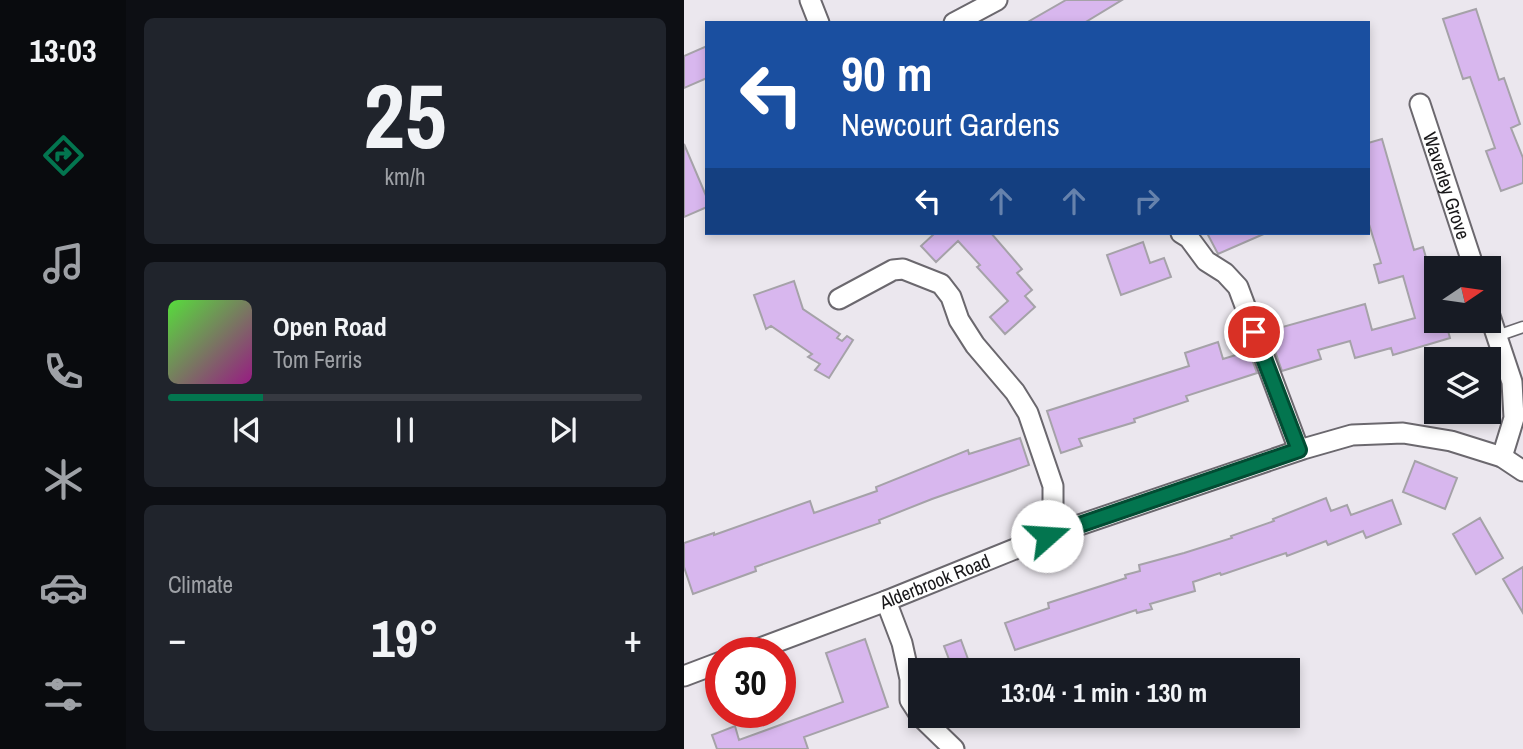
<!DOCTYPE html>
<meta charset="utf-8">
<style>
body{margin:0;font-family:"Archivo Narrow",sans-serif;background:#20242c;color:#f1f3f6;height:100vh;display:flex;flex-direction:column;font-size:26px;white-space:nowrap}
*{box-sizing:border-box;margin:0}
p{font-size:23px;color:#9ea1a6}
.icon{flex:none;width:38px;height:38px;fill:none;stroke:currentColor;stroke-width:2;stroke-linecap:round;stroke-linejoin:round}
.map{position:relative;flex:1;overflow:hidden}
.drawer{display:flex;flex-direction:column;gap:18px;padding:18px;background:#0d0f14;width:558px}
.drawer>*{flex:none}
.hud{position:absolute;left:21px;top:21px;width:665px;height:214px;border-radius:0px;box-shadow:0 4px 10px #0003;background:#1a4fa0;color:#fff;overflow:hidden}
.needle{width:46px;rotate:77deg}
.buttons{position:absolute;left:740px;top:256px;display:grid;gap:14px}
.buttons a{display:grid;place-items:center;width:77px;height:77px;border-radius:0px;background:#171b24;box-shadow:0 4px 10px #0003;font-size:35px}
.speed{position:absolute;left:21px;top:637px;display:flex;gap:14px;font-size:35px;font-weight:700;text-align:center}
.speed>*{display:grid;place-content:center;width:91px;height:91px;border-radius:50%;background:#171b24;box-shadow:0 4px 10px #0003;line-height:1}
.speed .limit{border:10px solid #d22;background:#fff;color:#111}
.pin{position:absolute;display:grid;place-items:center;width:60px;height:60px;color:#fff;margin:-30px;border:4px solid #fff;border-radius:50%;box-shadow:0 2px 7px #0007}
.me{position:absolute;width:77px;margin:-38px;rotate:71deg;stroke-linejoin:round;filter:drop-shadow(0 0 5px #0008)}
.turn{display:flex;align-items:center;gap:24px;height:147px;padding:0 21px;font-size:32px}
.turn .icon{width:91px;height:91px;stroke-width:2.5}
.turn b{display:block;font-size:49px;line-height:60px}
.lanes{display:flex;align-items:center;height:66px;padding:0 21px;background:#0003;justify-content:center;gap:35px;direction:ltr}
.lanes .off{opacity:.35}
.big{font-size:52px;font-weight:700;line-height:1.1}
.drawer .widget{flex:1;display:flex;flex-direction:column;justify-content:center;gap:10px;min-width:0;padding:0 24px;border-radius:10px;background:#20242c}
.drawer .dial{align-items:center;gap:0}
.dial b{font-size:91px;line-height:1}
.song{display:flex;align-items:center;gap:21px}
.cover{width:84px;height:84px;border-radius:10px;background:linear-gradient(135deg,hsl(110 70% 55%),hsl(310 70% 35%))}
.played{height:7px;border-radius:4px;background:linear-gradient(90deg,#03754f 20%,#363941 20%)}
.keys{display:flex;justify-content:space-around;direction:ltr}
.heat{display:flex;justify-content:space-between;align-items:center;font-size:38px;direction:ltr}
.trip{position:absolute;left:224px;top:658px;width:392px;height:70px;border-radius:0px;background:#171b24;box-shadow:0 4px 10px #0003;font-weight:700;line-height:70px;text-align:center}
main{display:flex;flex:1;min-height:0}
.tabs{display:flex;flex-direction:column;width:126px;justify-content:space-around;align-items:center;background:#090b0e;color:#9ea1a6}
.tabs .icon{width:49px;height:49px}
.tabs .selected{color:#03754f}
.tabs b{font-size:32px;color:#f1f3f6}
.map>svg:first-child{display:block}
.building{fill:#d8b7ee;stroke:#a5a2a8;stroke-width:2}
.lines{fill:none;stroke-linecap:round;stroke-linejoin:round}
.lane-casing{stroke:#6b686e;stroke-width:13}
.street-casing{stroke:#6b686e;stroke-width:23}
.lane{stroke:#fff;stroke-width:10}
.street{stroke:#fff;stroke-width:19}
.route-casing{stroke:#024c33;stroke-width:18}
.route{stroke:#03754f;stroke-width:12}
.labels{text-anchor:middle;stroke-width:6;stroke-linejoin:round;paint-order:stroke}
.street-label{font-size:19px;fill:#181719;stroke:#ebe7ee}
</style>
<main>
<nav class="tabs">
<b>13:03</b>
<svg class="icon selected" aria-label="directions" viewBox="0 0 24 24"><path d="M12 3l9 9-9 9-9-9zM9 14v-3h6M13 9l2 2-2 2"/></svg>
<svg class="icon" aria-label="music" viewBox="0 0 24 24"><path d="M9 18V5l10-2v13"/><circle cx="6" cy="18" r="3"/><circle cx="16" cy="16" r="3"/></svg>
<svg class="icon" aria-label="phone" viewBox="0 0 24 24"><path d="M5 4h4l2 5-3 2q2 4 5 5l2-3 5 2v4C11 20 4 13 5 4z"/></svg>
<svg class="icon" aria-label="climate" viewBox="0 0 24 24"><path d="M12 3v18M4 7l16 10M4 17L20 7"/></svg>
<svg class="icon" aria-label="car" viewBox="0 0 24 24"><path d="M5 17H2v-5l4-1 3-4h7l3 4 3 1v5h-3M9 17h6M6 11h13"/><circle cx="7" cy="17" r="2"/><circle cx="17" cy="17" r="2"/></svg>
<svg class="icon" aria-label="filters" viewBox="0 0 24 24"><path d="M4 7h16M4 17h16"/><circle cx="9" cy="7" r="2"/><circle cx="15" cy="17" r="2"/></svg>
</nav>
<section class="drawer">
<div class="widget dial"><b>25</b><p>km/h</p></div>
<div class="widget">
<div class="song"><i class="cover"></i><div><b>Open Road</b><p>Tom Ferris</p></div></div>
<div class="played"></div>
<div class="keys"><svg class="icon" aria-label="previous" viewBox="0 0 24 24"><path d="M18 5L8 12l10 7zM5 5v14"/></svg><svg class="icon" aria-label="pause" viewBox="0 0 24 24"><path d="M8 5v14M16 5v14"/></svg><svg class="icon" aria-label="next" viewBox="0 0 24 24"><path d="M6 5l10 7-10 7zM19 5v14"/></svg></div>
</div>
<div class="widget"><p>Climate</p>
<div class="heat"><a>−</a><b class="big">19°</b><a>+</a></div>
</div>
</section>
<div class="map">
<svg width="839" height="749" viewBox="0 0 839 749">
<rect width="100%" height="100%" fill="#ebe7ee"/>
<!-- building -->
<path class="building" d="M382,0H438L400,23H342Z
M792,9L815,80L820,78L836,124L827,128L839,158V183L817,191L802,151L811,148L786,77L779,79L759,19Z
M23,46V78L0,88V56Z
M698,139L730,250L739,247L752,293V320H761L766,338L709,355L707,348L671,358L666,341L634,350L637,359L598,371L584,331L681,304L688,330L731,318L719,276L695,283L690,265L697,263L684,221V143Z
M0,144L23,198V207L0,217Z
M251,233H307L338,269L333,273L348,290L341,296L351,307L321,334L306,317L324,301L293,267L296,265L274,241L252,262L237,246Z
M523,233H582L534,254Z
M459,242L466,263L480,258L487,277L437,295L423,255Z
M110,281L119,309L156,334L153,338L158,341L163,336L169,340L145,378L131,370L136,364L124,357L128,354L87,326L82,329L70,295Z
M534,342L539,359L565,351L573,373L502,396L504,401L450,419L451,422L395,439L398,446L377,453L363,411L505,366L501,353Z
M336,438L345,465L248,499L195,520L196,523L71,567L72,571L9,594L0,567V543L30,533V535L126,501L130,513L193,491L192,487L284,450L285,454Z
M731,461L773,478L761,509L719,492Z
M642,498L647,511L663,505L667,515L708,500L717,524L682,538L679,531L644,545L642,541L603,556L602,553L537,575L536,573L509,582L511,591L466,604L468,609L453,613L452,610L331,650L321,623L365,608L364,603L442,578L441,575L456,571L455,565L500,553L548,538L547,536L590,521L589,519Z
M796,518L819,558L792,574L769,534Z
M839,567V613L819,579Z
M181,639L204,707L120,737L124,749H33L28,735L51,726L55,740L159,702L142,653Z
M277,640L288,670H269L260,646Z"/>
<g class="lines">
<!-- lane casing -->
<g class="lane-casing">
<path id="lane" d="M813,336L839,327"/>
</g>
<!-- street casing -->
<g class="street-casing">
<g id="street">
<path d="M126,0L135,23"/>
<path d="M270,23L313,0"/>
<path id="s1" d="M736,104L790,268"/>
<path d="M497,233L505,238L522,261L541,273L554,287L615,450"/>
<path d="M155,299L209,270L219,269L257,284L267,297L275,320L291,345L331,392L344,413L369,486V514L363,536"/>
<path d="M805,313L828,382L830,418L818,457"/>
<path d="M202,601L218,643L226,679V700L237,717L270,749"/>
<path id="s2" d="M63,653L202,601L363,536L619,449L668,435L719,433L767,441L818,457L839,471"/>
<path d="M0,676L37,662"/>
</g>
</g>
<!-- lane -->
<use href="#lane" class="lane"/>
<!-- street -->
<use href="#street" class="street"/>
</g>
<g class="lines">
<!-- route casing -->
<g class="route-casing">
<path id="route" d="M363,536L615,450L570,332"/>
</g>
<!-- route -->
<use href="#route" class="route"/>
</g>
<g class="labels">
<!-- street labels -->
<g class="street-label">
<text dy="7" stroke="none"><textPath href="#s1" startOffset="86">Waverley Grove</textPath></text>
<text dy="7" stroke="none"><textPath href="#s2" startOffset="201">Alderbrook Road</textPath></text>
</g>
</g>
</svg>
<div class="buttons">
<a><svg class="needle" viewBox="-14 -14 28 28"><path d="M0-13l5 13h-10z" fill="#e53935"/><path d="M0 13l5-13h-10z" fill="#9ea1a6"/></svg></a>
<a><svg class="icon" aria-label="layers" viewBox="0 0 24 24"><path d="M12 4l9 5-9 5-9-5zM3 14l9 5 9-5"/></svg></a>
</div>
<div class="speed"><div class="limit">30</div></div>
<div class="pin" style="left:570px;top:332px;background:#d93025"><svg class="icon" aria-label="arrive" viewBox="0 0 24 24"><path d="M6 21V4h12l-3 4 3 4H6"/></svg></div>
<svg class="me" style="left:363px;top:536px" viewBox="-20 -20 40 40"><circle r="19" fill="#fff"/><path d="M0-13L10 11 0 6-10 11z" fill="#03754f"/></svg>
<div class="trip">13:04 · 1 min · 130 m</div>
<div class="hud">
<div class="turn"><svg class="icon" aria-label="left" viewBox="0 0 24 24"><path d="M17 20v-9H6M10 6l-5 5 5 5"/></svg><div><b>90 m</b>Newcourt Gardens</div></div>
<div class="lanes"><svg class="icon" aria-label="left" viewBox="0 0 24 24"><path d="M17 20v-9H6M10 6l-5 5 5 5"/></svg><svg class="icon off" aria-label="ahead" viewBox="0 0 24 24"><path d="M12 20V5M6 11l6-6 6 6"/></svg><svg class="icon off" aria-label="ahead" viewBox="0 0 24 24"><path d="M12 20V5M6 11l6-6 6 6"/></svg><svg class="icon off" aria-label="right" viewBox="0 0 24 24"><path d="M7 20v-9h11M14 6l5 5-5 5"/></svg></div>
</div>
</div>
</main>
